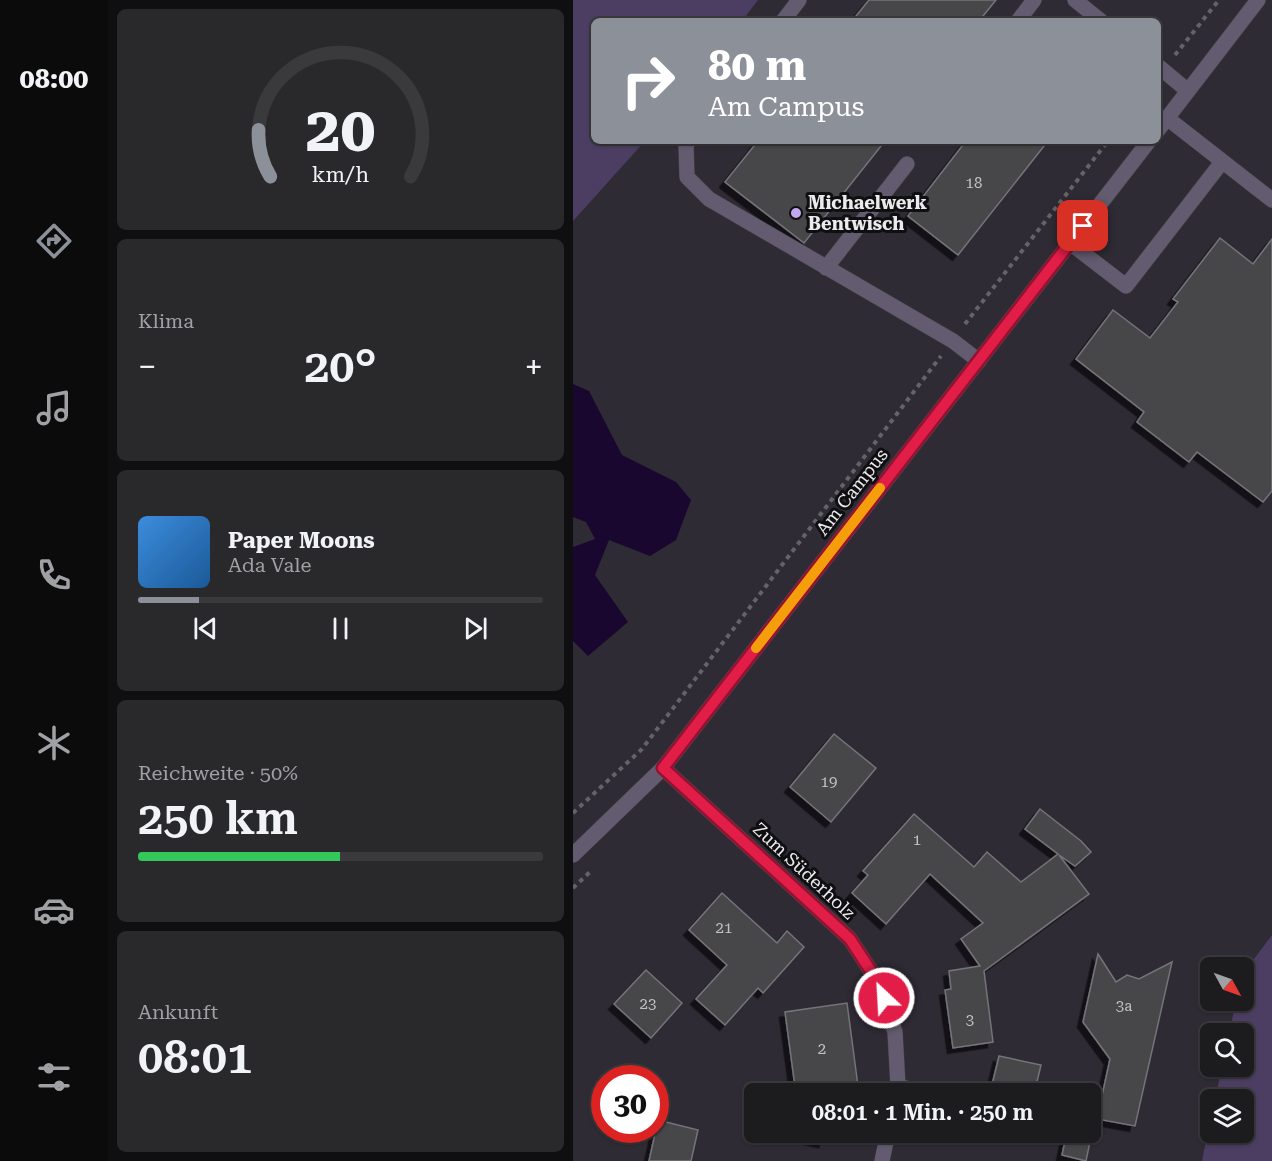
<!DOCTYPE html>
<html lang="de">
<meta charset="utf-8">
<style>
body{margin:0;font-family:"Roboto Serif",serif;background:#29292c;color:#f1f3f6;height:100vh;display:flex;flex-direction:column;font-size:22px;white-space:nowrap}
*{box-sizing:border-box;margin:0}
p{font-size:20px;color:#a0a1a4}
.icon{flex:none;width:33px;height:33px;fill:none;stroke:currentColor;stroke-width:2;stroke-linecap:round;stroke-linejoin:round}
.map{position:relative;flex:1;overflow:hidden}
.side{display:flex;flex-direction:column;gap:9px;padding:9px;background:#0f0f11;width:465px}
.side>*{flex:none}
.hud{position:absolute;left:18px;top:18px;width:570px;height:126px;border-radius:9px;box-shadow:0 2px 4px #0004,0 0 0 2px #3a3a3d;background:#8c9099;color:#fff;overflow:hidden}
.needle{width:39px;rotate:130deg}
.fabs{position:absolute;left:627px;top:957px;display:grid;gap:12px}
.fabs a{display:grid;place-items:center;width:54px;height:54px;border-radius:9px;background:#1c1c1f;box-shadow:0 2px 4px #0004,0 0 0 2px #3a3a3d;font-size:30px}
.speed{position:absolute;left:18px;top:1065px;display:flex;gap:12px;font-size:30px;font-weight:700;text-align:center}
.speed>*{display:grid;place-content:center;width:78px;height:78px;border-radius:50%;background:#1c1c1f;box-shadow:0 2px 4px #0004,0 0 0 2px #3a3a3d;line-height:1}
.speed .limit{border:9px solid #d22;background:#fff;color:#111}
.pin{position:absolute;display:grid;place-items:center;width:51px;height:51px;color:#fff;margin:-26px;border-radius:12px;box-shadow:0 3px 9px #0006}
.me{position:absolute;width:66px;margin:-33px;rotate:335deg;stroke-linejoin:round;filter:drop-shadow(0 0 4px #0008)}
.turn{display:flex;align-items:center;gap:21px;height:126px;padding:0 18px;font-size:27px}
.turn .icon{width:78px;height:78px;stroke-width:2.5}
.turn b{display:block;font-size:42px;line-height:51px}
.big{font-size:45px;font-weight:600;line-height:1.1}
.side .card{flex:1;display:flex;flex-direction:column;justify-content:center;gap:9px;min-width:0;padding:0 21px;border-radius:9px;background:#29292c}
.side .dial{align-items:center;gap:0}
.dial svg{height:156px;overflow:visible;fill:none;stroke:#3a3a3d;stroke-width:7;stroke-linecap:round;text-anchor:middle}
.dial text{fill:#f1f3f6;stroke:none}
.song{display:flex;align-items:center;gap:18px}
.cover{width:72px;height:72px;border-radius:9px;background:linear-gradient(135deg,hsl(210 70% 55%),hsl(210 70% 35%))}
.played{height:6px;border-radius:3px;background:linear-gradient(90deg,#8c9099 15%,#3a3a3d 15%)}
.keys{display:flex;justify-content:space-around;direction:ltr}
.heat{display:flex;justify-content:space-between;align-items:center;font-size:33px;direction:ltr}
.charge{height:9px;border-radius:4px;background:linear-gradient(90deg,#34c759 50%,#3a3a3d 0)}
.trip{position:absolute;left:171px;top:1083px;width:357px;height:60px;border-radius:9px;background:#1c1c1f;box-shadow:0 2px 4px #0004,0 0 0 2px #3a3a3d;font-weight:600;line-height:60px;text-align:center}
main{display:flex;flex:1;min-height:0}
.tab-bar{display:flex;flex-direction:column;width:108px;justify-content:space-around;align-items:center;background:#0b0b0c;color:#a0a1a4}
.tab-bar .icon{width:42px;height:42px}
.tab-bar .active{color:#8c9099}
.tab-bar b{font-size:27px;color:#f1f3f6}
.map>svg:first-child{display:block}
.built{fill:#2f2b35;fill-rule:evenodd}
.green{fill:#4c3e62}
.water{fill:#1a072f}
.building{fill:#47464a;stroke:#757479;stroke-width:1.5;filter:url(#shadow)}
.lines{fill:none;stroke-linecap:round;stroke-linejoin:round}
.minor-casing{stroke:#424144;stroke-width:16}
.path{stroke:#646367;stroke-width:4;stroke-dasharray:4.5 4.5;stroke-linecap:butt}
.minor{stroke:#635c70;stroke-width:15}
.route-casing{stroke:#92132f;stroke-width:15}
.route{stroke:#e11d48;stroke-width:10}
.slow{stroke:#f59e0b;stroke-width:10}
.poi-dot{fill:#c3a7f2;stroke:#0f0e10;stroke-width:2}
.labels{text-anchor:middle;stroke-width:6;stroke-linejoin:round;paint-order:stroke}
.number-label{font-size:15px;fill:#c2c1c4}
.poi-label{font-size:18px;font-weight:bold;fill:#ebeaed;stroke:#0f0e10;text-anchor:start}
.street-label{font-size:18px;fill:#ebeaed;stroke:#0f0e10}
</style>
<main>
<nav class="tab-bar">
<b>08:00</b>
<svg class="icon active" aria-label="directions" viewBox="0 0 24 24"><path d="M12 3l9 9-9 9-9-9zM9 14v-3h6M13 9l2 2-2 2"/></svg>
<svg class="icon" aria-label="music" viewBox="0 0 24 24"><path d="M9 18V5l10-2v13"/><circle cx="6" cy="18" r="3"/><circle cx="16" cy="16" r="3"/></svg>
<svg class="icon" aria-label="phone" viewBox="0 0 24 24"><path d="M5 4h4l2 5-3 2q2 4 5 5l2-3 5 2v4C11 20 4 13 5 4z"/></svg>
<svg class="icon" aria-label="climate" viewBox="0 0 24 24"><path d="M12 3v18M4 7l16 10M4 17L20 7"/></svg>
<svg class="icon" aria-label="car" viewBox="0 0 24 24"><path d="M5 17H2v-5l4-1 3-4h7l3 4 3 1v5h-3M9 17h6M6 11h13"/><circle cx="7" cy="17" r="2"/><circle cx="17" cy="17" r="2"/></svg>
<svg class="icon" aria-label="filters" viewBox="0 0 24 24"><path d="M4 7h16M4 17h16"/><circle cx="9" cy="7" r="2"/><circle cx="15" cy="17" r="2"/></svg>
</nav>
<section class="side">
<div class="card dial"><svg viewBox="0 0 100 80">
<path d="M14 69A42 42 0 1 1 86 69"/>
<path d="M14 69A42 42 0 0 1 8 45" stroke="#8c9099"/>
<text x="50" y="56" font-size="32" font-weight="700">20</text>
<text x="50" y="72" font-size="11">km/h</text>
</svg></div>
<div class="card"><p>Klima</p>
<div class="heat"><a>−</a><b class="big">20°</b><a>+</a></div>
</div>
<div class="card">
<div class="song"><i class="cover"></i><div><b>Paper Moons</b><p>Ada Vale</p></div></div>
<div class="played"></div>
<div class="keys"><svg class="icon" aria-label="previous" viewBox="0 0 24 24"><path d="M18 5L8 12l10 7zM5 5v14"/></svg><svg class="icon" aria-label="pause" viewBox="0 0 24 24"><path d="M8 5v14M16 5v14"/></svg><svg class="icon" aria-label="next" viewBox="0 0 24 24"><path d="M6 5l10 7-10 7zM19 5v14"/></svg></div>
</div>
<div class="card"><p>Reichweite · 50%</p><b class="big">250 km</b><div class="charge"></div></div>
<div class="card"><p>Ankunft</p><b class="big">08:01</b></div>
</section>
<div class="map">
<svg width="699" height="1161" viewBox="0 0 699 1161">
<defs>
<filter id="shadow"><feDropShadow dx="-5.5" dy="5.5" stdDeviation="0" flood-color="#0009"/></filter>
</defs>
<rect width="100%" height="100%" fill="#262529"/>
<!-- built -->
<path class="built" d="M0,0H699V935L671,972L670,968H638V1000L663,1001L656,1033L638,1034V1066L649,1067L642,1099L638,1100L637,1121L629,1161H0ZM21,21H585V141H21ZM32,1078H82V1130H32ZM182,1094H518V1132H182Z"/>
<!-- green -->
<path class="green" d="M0,0H185L169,21H21V141H72L0,221Z
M699,935V1161H629L637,1121L638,1132H670V1100L642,1099L649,1067L670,1066V1034L656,1033L663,1001L670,1000L671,972Z"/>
<!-- water -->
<path class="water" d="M0,384L16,391L49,455L103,482L118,500L103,540L77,556L36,540L22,575L55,622L15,656L0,641V547L22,539L13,522L0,517Z"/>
<!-- building -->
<path class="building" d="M296,0H423L406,21H279Z
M185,141H312L231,243L152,182Z
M393,141H475L385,255L335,216Z
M647,238L680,264L699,239V491L690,502L624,452L616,462L564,422L571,412L503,359L540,310L577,338L605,302L600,299Z
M261,734L303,768L258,822L217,787Z
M467,809L508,841L518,852L502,866L486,855L516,894L411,971L420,1042L380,1048L372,990L378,989L376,971L407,966L388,939L410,923L357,874L313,924L279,893L295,875L290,871L341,814L401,867L414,852L448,882L485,854L452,829Z
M149,893L204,943L214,931L231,947L190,993L185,988L152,1025L123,999L154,965L116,930Z
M525,954L543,982L554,975L566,979L599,962L562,1126L524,1119L537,1059L510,1022Z
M73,970L109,1003L78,1038L41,1004Z
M274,1003L285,1086L264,1089L263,1094H223L212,1012Z
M426,1056L468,1065L461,1094L419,1085Z
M85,1120L125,1130L118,1161H76Z
M220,1132H254L251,1142L219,1135Z
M494,1132H519L513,1161L489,1155Z"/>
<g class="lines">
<!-- minor casing -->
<g class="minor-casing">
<path id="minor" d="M502,0L528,21
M210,21L226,0
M445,21L461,0
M585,66L615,91
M594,118L699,200
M585,130L685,0
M116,141L113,145L114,177L136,199L380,341L406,361
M497,243L553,286L649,162
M253,268L334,164
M90,768L277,939L305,982L322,1032L325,1086L324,1094
M0,855L90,768L576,141
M325,1086L354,1094
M309,1161L315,1132"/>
</g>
<!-- path -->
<path class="path" d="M602,55L646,0
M392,324L535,141
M0,813L69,749L368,356
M0,888L18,871"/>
<!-- minor -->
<use href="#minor" class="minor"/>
</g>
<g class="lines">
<!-- route casing -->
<g class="route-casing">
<path id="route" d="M311,998L305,982L277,939L90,768L510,226"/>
</g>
<!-- route -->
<use href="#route" class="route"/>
<!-- slow -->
<path class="slow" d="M183,648L307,488"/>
</g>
<!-- markers -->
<circle class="poi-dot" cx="223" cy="213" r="6"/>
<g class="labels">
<!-- number labels -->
<g class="number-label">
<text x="401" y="188">18</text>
<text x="256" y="787">19</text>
<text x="344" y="845">1</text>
<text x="151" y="933">21</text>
<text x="75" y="1009">23</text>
<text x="551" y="1011">3a</text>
<text x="397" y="1025">3</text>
<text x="249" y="1054">2</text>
</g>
<!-- poi labels -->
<g class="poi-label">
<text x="235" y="209">Michaelwerk<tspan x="235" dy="21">Bentwisch</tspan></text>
</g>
<!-- street labels -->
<g class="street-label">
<text transform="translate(279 492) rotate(-52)" y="6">Am Campus</text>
<text transform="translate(231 871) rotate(43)" y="6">Zum Süderholz</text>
</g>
</g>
</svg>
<div class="fabs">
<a><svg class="needle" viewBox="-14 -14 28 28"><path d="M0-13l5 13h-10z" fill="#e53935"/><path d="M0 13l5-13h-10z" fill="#a0a1a4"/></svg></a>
<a><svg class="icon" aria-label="search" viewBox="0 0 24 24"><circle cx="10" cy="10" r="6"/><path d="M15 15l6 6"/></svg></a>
<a><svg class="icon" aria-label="layers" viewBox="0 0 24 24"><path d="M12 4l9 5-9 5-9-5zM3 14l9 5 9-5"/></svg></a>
</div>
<div class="speed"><div class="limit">30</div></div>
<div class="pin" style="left:510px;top:226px;background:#d93025"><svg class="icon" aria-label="arrive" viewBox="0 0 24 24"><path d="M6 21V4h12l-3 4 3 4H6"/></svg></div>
<svg class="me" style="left:311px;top:998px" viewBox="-20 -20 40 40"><circle r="17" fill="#e11d48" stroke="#fff" stroke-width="3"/><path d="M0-11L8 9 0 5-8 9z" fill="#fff"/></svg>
<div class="trip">08:01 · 1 Min. · 250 m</div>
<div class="hud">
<div class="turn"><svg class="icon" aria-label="right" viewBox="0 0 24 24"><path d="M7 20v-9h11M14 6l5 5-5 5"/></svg><div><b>80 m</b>Am Campus</div></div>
</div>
</div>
</main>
